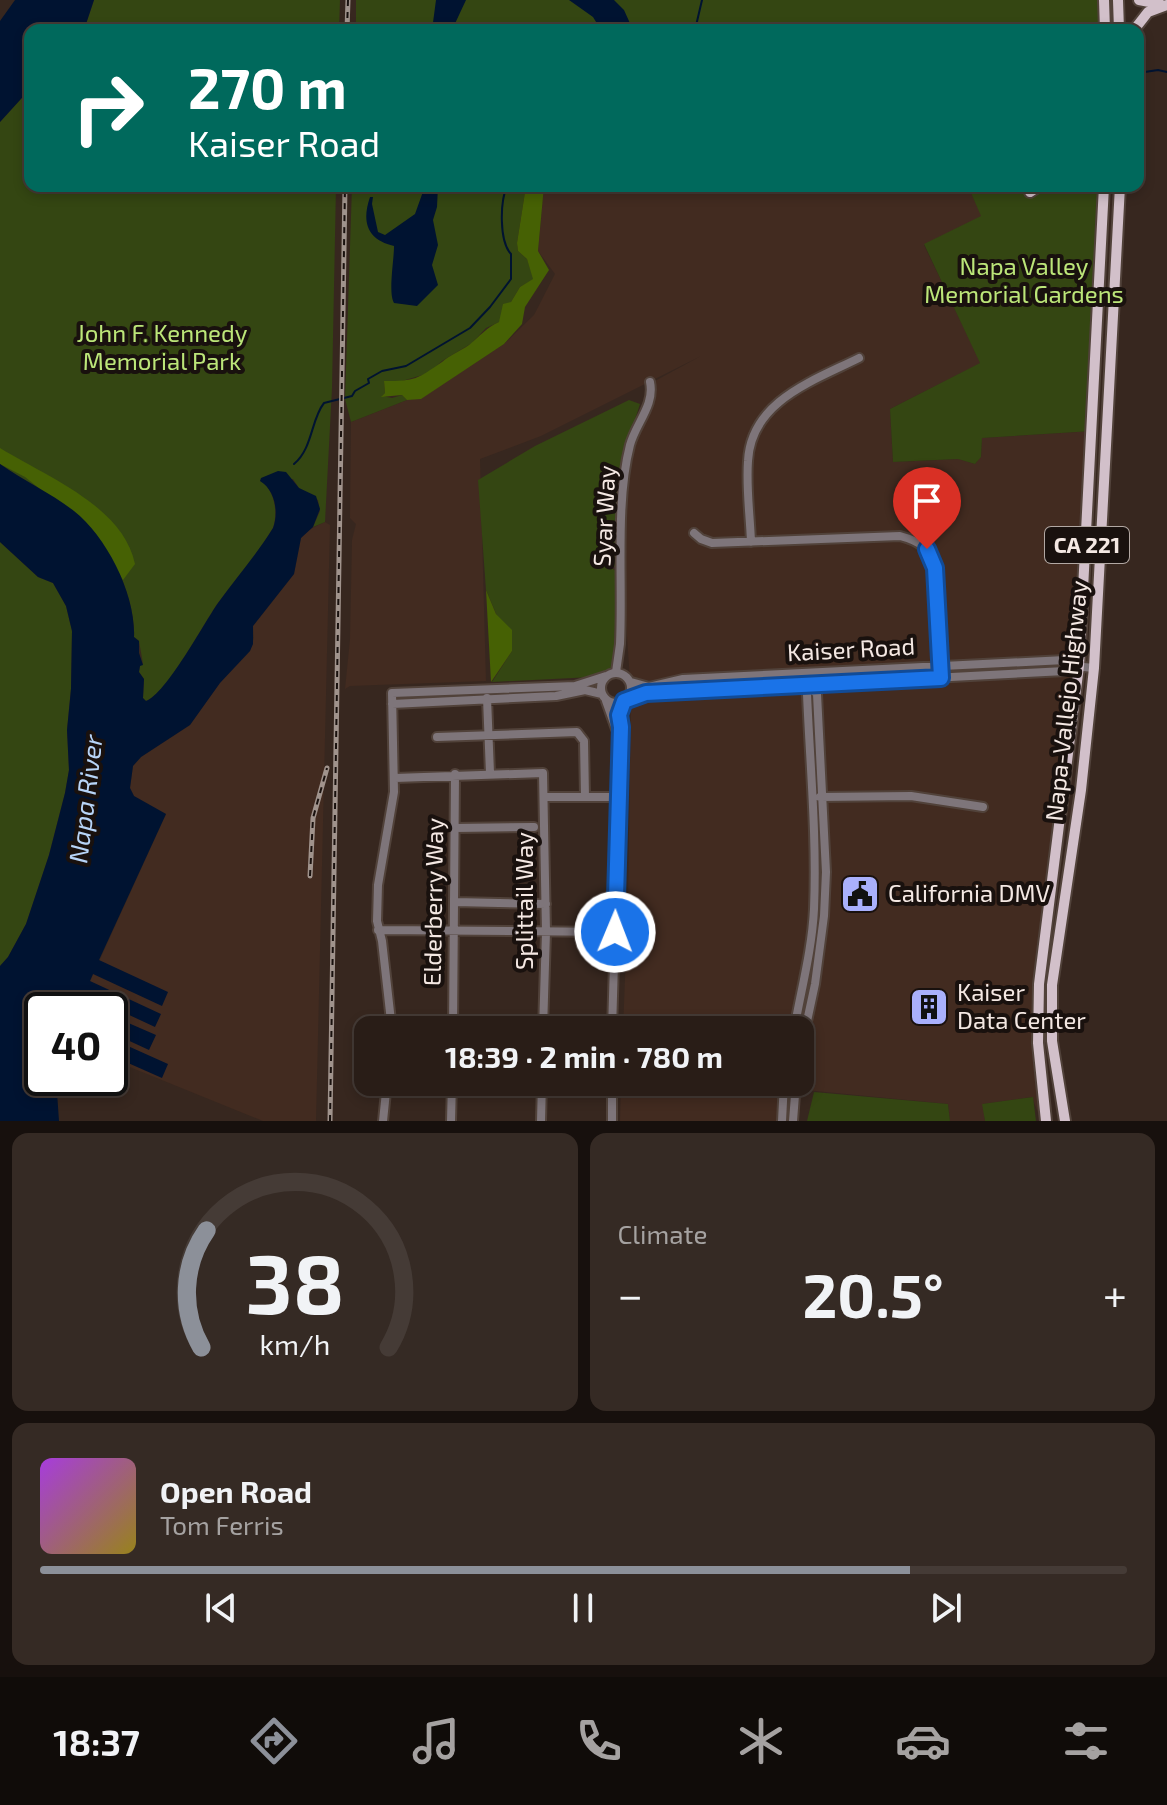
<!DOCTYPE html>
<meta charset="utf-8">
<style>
body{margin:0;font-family:"Exo 2",sans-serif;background:#352a24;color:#f1f3f6;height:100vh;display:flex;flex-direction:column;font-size:30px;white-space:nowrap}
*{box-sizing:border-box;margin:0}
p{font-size:26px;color:#a5a2a1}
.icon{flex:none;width:44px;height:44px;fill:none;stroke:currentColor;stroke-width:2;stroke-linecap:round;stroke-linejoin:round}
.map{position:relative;height:1121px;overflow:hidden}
.side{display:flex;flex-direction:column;gap:12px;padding:12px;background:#17100d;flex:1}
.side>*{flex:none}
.hud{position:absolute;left:24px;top:24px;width:1120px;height:168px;border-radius:16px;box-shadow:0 4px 12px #0003,0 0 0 2px #453b36;background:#00695c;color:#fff;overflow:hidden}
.speed{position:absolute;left:24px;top:992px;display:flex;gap:16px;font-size:40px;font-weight:700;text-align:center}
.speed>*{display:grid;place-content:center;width:104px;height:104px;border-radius:50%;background:#291d17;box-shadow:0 4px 12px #0003,0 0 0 2px #453b36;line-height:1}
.speed .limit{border:4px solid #111;border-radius:12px;background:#fff;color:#111}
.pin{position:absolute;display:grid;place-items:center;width:68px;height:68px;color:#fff;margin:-82px -34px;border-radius:50% 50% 50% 0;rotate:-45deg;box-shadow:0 0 8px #0007}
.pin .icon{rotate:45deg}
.me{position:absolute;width:88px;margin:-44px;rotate:1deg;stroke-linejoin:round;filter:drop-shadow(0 0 6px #0008)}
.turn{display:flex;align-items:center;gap:28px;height:168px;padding:0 32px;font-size:36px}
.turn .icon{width:104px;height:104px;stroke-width:2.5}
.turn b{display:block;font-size:56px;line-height:68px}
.big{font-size:60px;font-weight:700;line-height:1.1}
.side .tile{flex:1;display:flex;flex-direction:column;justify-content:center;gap:12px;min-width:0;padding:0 28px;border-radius:16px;background:#352a24}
.side .dial{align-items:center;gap:0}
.dial svg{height:208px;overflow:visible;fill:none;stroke:#453b36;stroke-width:7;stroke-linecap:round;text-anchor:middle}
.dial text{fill:#f1f3f6;stroke:none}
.song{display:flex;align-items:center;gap:24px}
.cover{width:96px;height:96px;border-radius:12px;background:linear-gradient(135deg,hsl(280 70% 55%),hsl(50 70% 35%))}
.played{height:8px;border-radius:4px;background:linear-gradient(90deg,#8c9099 80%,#453b36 80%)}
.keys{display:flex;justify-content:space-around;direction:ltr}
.heat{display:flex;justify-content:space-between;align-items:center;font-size:44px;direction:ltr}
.side .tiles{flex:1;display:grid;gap:12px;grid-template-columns:1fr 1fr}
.tile:last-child{grid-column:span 2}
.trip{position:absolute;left:354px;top:1016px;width:460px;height:80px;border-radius:16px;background:#291d17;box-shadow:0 4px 12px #0003,0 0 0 2px #453b36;font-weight:700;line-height:80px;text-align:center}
.tabs{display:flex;height:128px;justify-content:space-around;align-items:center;background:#100c09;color:#a5a2a1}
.tabs .icon{width:56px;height:56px}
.tabs .active{color:#8c9099}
.tabs b{font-size:36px;color:#f1f3f6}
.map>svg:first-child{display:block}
.built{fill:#422b20}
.green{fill:#344612}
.forest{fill:#466104}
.water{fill:#001331}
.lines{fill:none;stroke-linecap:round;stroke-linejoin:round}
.stream{stroke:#001331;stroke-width:2}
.minor-casing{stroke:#51423a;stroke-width:12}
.major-casing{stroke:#51423a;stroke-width:14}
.minor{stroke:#7e757a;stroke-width:8}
.major{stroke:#d2c0ca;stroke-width:10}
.rail-casing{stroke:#a0938c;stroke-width:5}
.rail{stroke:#19110e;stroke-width:2;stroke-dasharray:6;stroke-linecap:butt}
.route-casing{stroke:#114b97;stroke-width:20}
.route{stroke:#1a73e8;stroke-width:14}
.labels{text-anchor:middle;stroke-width:8;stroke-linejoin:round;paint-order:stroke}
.shield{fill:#19110e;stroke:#b2a8a3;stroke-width:2}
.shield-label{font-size:22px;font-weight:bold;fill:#f4e8e3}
.park-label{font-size:24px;fill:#bce679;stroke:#19110e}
.street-label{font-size:24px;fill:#f4e8e3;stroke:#19110e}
.poi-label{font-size:24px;fill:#f4e8e3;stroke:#19110e;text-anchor:start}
.water-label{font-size:26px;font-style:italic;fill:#b7d4f7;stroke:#19110e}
</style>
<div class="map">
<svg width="1167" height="1121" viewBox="0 0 1167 1121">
<rect width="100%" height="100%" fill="#37271f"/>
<!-- built -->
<path class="built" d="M544,186H968L982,216L924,245L981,363L890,409L893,462L959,459L975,464L981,456L982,438L1093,431L1083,616L1045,921L1041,1121L1032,1097L983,1104L985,1121H950L948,1104L795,1089L783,1097L782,1121H620L621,1082H800V1030H623L628,900L631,696L626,621L625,491L632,444L655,398L653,382L701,356L541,436L480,459L486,681L350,686L345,689L350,639L352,540L356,524L350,518L351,422L407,400L421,398L504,344L534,315L555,274L538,251Z
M325,522L330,525L316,1121H263L110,1059V1010H77L166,814L134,796L130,788L133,766L141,757L190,725L220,682L250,651L254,638L253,626L294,574L301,538L306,531Z"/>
<!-- green -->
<path class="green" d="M94,0H340L339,30H84Z
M356,0H1104L1102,30H356Z
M30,89V186H336L332,388L325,522L313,527L320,511L318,500L299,488L293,479L263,482C275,493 278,513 273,528C257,555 236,578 218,603C203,624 167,694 146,701L143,698L144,679L139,672L140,665L143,664L139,641L134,637C136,597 107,535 74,511C50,494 24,481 0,464V122Z
M352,186H526L517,243L518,251L527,259L534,279L520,287L499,322L486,328L472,343L442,361L429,373L402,381H384L385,393L382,396L392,398L402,395L407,400L351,422L345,399Z
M968,186H1009L1029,192L1042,186H1104L1093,431L982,438L981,457L975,464L958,459L893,462L890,409L980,363L924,244L981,216Z
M629,400L640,404L622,461L616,567L607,565L617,572L613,676L492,682L512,651L486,590L478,480L535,446Z
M0,542L38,577L53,583L66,606L72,631L71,689L67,730L69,770L65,793L49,855L26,924L8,957L0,966Z
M814,1092L948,1104L950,1121H807Z
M1033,1097L1036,1121H985L982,1104Z"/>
<!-- forest -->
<path class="forest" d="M526,186H544L538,251L549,270L525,307L522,324L504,344L421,399L407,400L402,395L381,397L385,393L384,381C416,381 417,379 442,362C450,355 460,351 469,345C480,336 486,328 499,322L503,304L511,302L520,287L533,279L527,259L518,251L517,243Z
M0,448C47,477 123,506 135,564L123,580L95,533L25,477L0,464Z
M486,590L496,614L512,630V651L491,682Z"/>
<!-- water -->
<path class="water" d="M15,0H94L84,30H30V89L0,122V21Z
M436,0H466L452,30H432Z
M569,0H614L624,10L633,30H601L593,17Z
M425,186H438L437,207L433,220L438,245L432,265L438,285L417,306L394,303C388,293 394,261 394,246C368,240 361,223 370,197H373L372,204L378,232L385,235L415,214Z
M0,464C24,481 51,493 74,511C107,537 136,595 134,637L139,641V653L143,665L140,666L139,672L144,679L143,698L146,701C166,694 204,623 218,603C236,578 257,554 273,528C279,512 275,490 260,481L261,478L278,471L286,472L299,488L316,496L320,509L313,527L301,538L294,574L253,626V644L250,651L220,683L190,725L141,757L133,766L130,788L134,796L166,814L99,960L168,992L162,1006L93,974L90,981L161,1014L155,1027L84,994L81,1002L99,1010H42V1078H56L59,1121H0V966L8,957L26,924L49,855L65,793L69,770L67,730L71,689L72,631L66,606L53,583L38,577L0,542Z
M110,1015L156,1035L149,1050L110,1032Z
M110,1038L168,1064L162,1078L110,1055Z"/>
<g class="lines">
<!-- stream -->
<path class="stream" d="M695,30L702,0
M1138,73L1158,70L1167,72
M294,464C313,448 311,419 324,403L352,396L355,391L369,383L368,379L382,371L406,366L470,328L490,307L511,279V254C499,241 500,202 507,186"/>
<!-- minor casing -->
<g class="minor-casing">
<path id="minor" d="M694,533L701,539L712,543L900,536C919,541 930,548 935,568L941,678
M751,542C750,515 746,488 748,461C751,401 813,381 859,358
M616,672L620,644C623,583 615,503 630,445C636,423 655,405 650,382
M601 688a15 15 0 1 1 30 0a15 15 0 1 1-30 0Z
M631,682L649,687L683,679L1065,660L1073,666L1094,668
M487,698L490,773
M627,699L646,693L1065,671L1073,666
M606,701L616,729
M392,704L556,696L585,690L602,694
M437,737L577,732L584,741L585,797
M395,778L543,773L546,932L543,1030
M545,797H618
M820,797L911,796L983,807
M455,828L534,827
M455,902L546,904
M378,930L615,932
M392,1030L382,941L377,921L378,885L394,792L392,693L575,686L606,676
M453,1030L455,774
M612,1030L621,727L619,715L624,701
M794,1030C801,990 812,950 814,909C817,837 810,765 807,694L812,686
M800,1054L815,984L824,916L826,872L817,694L812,689
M383,1121L387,1082
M451,1121L452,1082
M541,1121L542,1082
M612,1121V1082
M782,1121L784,1082
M793,1121L796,1082"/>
</g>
<!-- major casing -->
<g class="major-casing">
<path id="major" d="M1104,0L1105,30
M1118,0L1119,30
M1139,0L1160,4
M1134,30L1148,12L1167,5
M1030,192L1039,186
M1046,1121L1038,1043L1039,984L1079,666L1104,186
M1065,1121L1052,1041V985L1081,790L1094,668L1120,186"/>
</g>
<!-- minor -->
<use href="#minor" class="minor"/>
<!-- major -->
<use href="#major" class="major"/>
<!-- rail casing -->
<g class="rail-casing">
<path id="rail" d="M347,30L348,0
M310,876L313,818L327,768
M330,1121L345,186"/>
</g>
<!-- rail -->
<use href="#rail" class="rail"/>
</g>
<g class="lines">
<!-- route casing -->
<g class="route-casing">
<path id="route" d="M615,932L621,727L619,715L624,701L646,693L941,678L935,568L927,549"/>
</g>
<!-- route -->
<use href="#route" class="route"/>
</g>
<!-- icons -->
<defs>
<g id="civic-square" transform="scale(2)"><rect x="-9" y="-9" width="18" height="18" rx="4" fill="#a9b0fc" stroke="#19110e"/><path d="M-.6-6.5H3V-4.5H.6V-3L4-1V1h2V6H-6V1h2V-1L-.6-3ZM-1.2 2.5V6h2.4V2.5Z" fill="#111"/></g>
<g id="building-square" transform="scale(2)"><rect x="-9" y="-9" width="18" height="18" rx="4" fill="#a9b0fc" stroke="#19110e"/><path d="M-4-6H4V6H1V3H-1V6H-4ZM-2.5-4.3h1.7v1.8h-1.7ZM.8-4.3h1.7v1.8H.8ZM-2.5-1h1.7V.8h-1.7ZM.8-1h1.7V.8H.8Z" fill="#111"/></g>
</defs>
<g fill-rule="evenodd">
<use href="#civic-square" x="860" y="894"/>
<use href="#building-square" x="929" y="1007"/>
</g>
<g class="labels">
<!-- shield labels -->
<rect class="shield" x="1045" y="527" width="84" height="36" rx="6"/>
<g class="shield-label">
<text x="1087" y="553">CA 221</text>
</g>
<!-- park labels -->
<g class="park-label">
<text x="1024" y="275">Napa Valley<tspan x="1024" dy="28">Memorial Gardens</tspan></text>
<text x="162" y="342">John F. Kennedy<tspan x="162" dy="28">Memorial Park</tspan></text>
</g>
<!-- street labels -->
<g class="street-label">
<text transform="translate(605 516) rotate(-87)" y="8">Syar Way</text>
<text transform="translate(851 650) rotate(-3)" y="8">Kaiser Road</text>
<text transform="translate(1067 701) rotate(-84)" y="8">Napa-Vallejo Highway</text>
<text transform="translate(525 901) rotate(-90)" y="8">Splittail Way</text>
<text transform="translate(434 902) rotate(-89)" y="8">Elderberry Way</text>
</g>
<!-- poi labels -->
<g class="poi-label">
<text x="888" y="902">California DMV</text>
<text x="957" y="1001">Kaiser<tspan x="957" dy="28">Data Center</tspan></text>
</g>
<!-- water labels -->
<g class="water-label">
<text transform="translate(86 799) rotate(-83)" y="9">Napa River</text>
</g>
</g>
</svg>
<div class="speed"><div class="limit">40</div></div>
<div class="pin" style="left:927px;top:549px;background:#d93025"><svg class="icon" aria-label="arrive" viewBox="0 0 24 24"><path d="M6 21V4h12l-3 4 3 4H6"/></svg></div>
<svg class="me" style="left:615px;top:932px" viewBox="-20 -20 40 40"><circle r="17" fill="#1a73e8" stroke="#fff" stroke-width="3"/><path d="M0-11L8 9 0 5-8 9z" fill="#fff"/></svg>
<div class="trip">18:39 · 2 min · 780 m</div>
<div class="hud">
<div class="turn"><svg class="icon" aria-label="right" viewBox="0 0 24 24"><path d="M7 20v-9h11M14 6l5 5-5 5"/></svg><div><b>270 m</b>Kaiser Road</div></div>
</div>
</div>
<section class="side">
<div class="tiles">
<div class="tile dial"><svg viewBox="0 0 100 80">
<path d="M14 69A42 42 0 1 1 86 69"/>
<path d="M14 69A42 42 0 0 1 16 24" stroke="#8c9099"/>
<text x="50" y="56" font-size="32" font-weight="700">38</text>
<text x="50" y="72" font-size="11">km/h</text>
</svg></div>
<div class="tile"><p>Climate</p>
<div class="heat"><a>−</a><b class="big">20.5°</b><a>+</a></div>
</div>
<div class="tile">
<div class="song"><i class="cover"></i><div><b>Open Road</b><p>Tom Ferris</p></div></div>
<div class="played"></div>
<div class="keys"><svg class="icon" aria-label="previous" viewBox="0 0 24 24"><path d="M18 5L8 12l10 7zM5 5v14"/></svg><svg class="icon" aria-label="pause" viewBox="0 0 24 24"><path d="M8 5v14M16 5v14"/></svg><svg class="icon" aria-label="next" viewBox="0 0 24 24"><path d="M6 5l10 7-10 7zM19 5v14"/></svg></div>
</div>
</div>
</section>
<nav class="tabs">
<b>18:37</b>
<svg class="icon active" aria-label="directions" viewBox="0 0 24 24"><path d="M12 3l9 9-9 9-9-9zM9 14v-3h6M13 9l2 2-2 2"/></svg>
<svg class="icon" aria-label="music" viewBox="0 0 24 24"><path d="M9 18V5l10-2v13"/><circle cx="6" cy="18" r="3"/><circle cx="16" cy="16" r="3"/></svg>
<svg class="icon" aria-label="phone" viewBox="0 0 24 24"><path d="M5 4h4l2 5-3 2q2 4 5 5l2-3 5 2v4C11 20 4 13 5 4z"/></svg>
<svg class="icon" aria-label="climate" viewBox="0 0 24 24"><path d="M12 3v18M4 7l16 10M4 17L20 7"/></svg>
<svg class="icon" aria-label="car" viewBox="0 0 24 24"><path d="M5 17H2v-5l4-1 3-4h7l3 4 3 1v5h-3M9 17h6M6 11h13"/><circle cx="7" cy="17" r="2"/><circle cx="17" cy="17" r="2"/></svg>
<svg class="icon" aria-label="filters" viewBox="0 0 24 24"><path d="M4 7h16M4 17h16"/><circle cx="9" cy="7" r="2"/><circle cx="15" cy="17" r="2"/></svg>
</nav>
